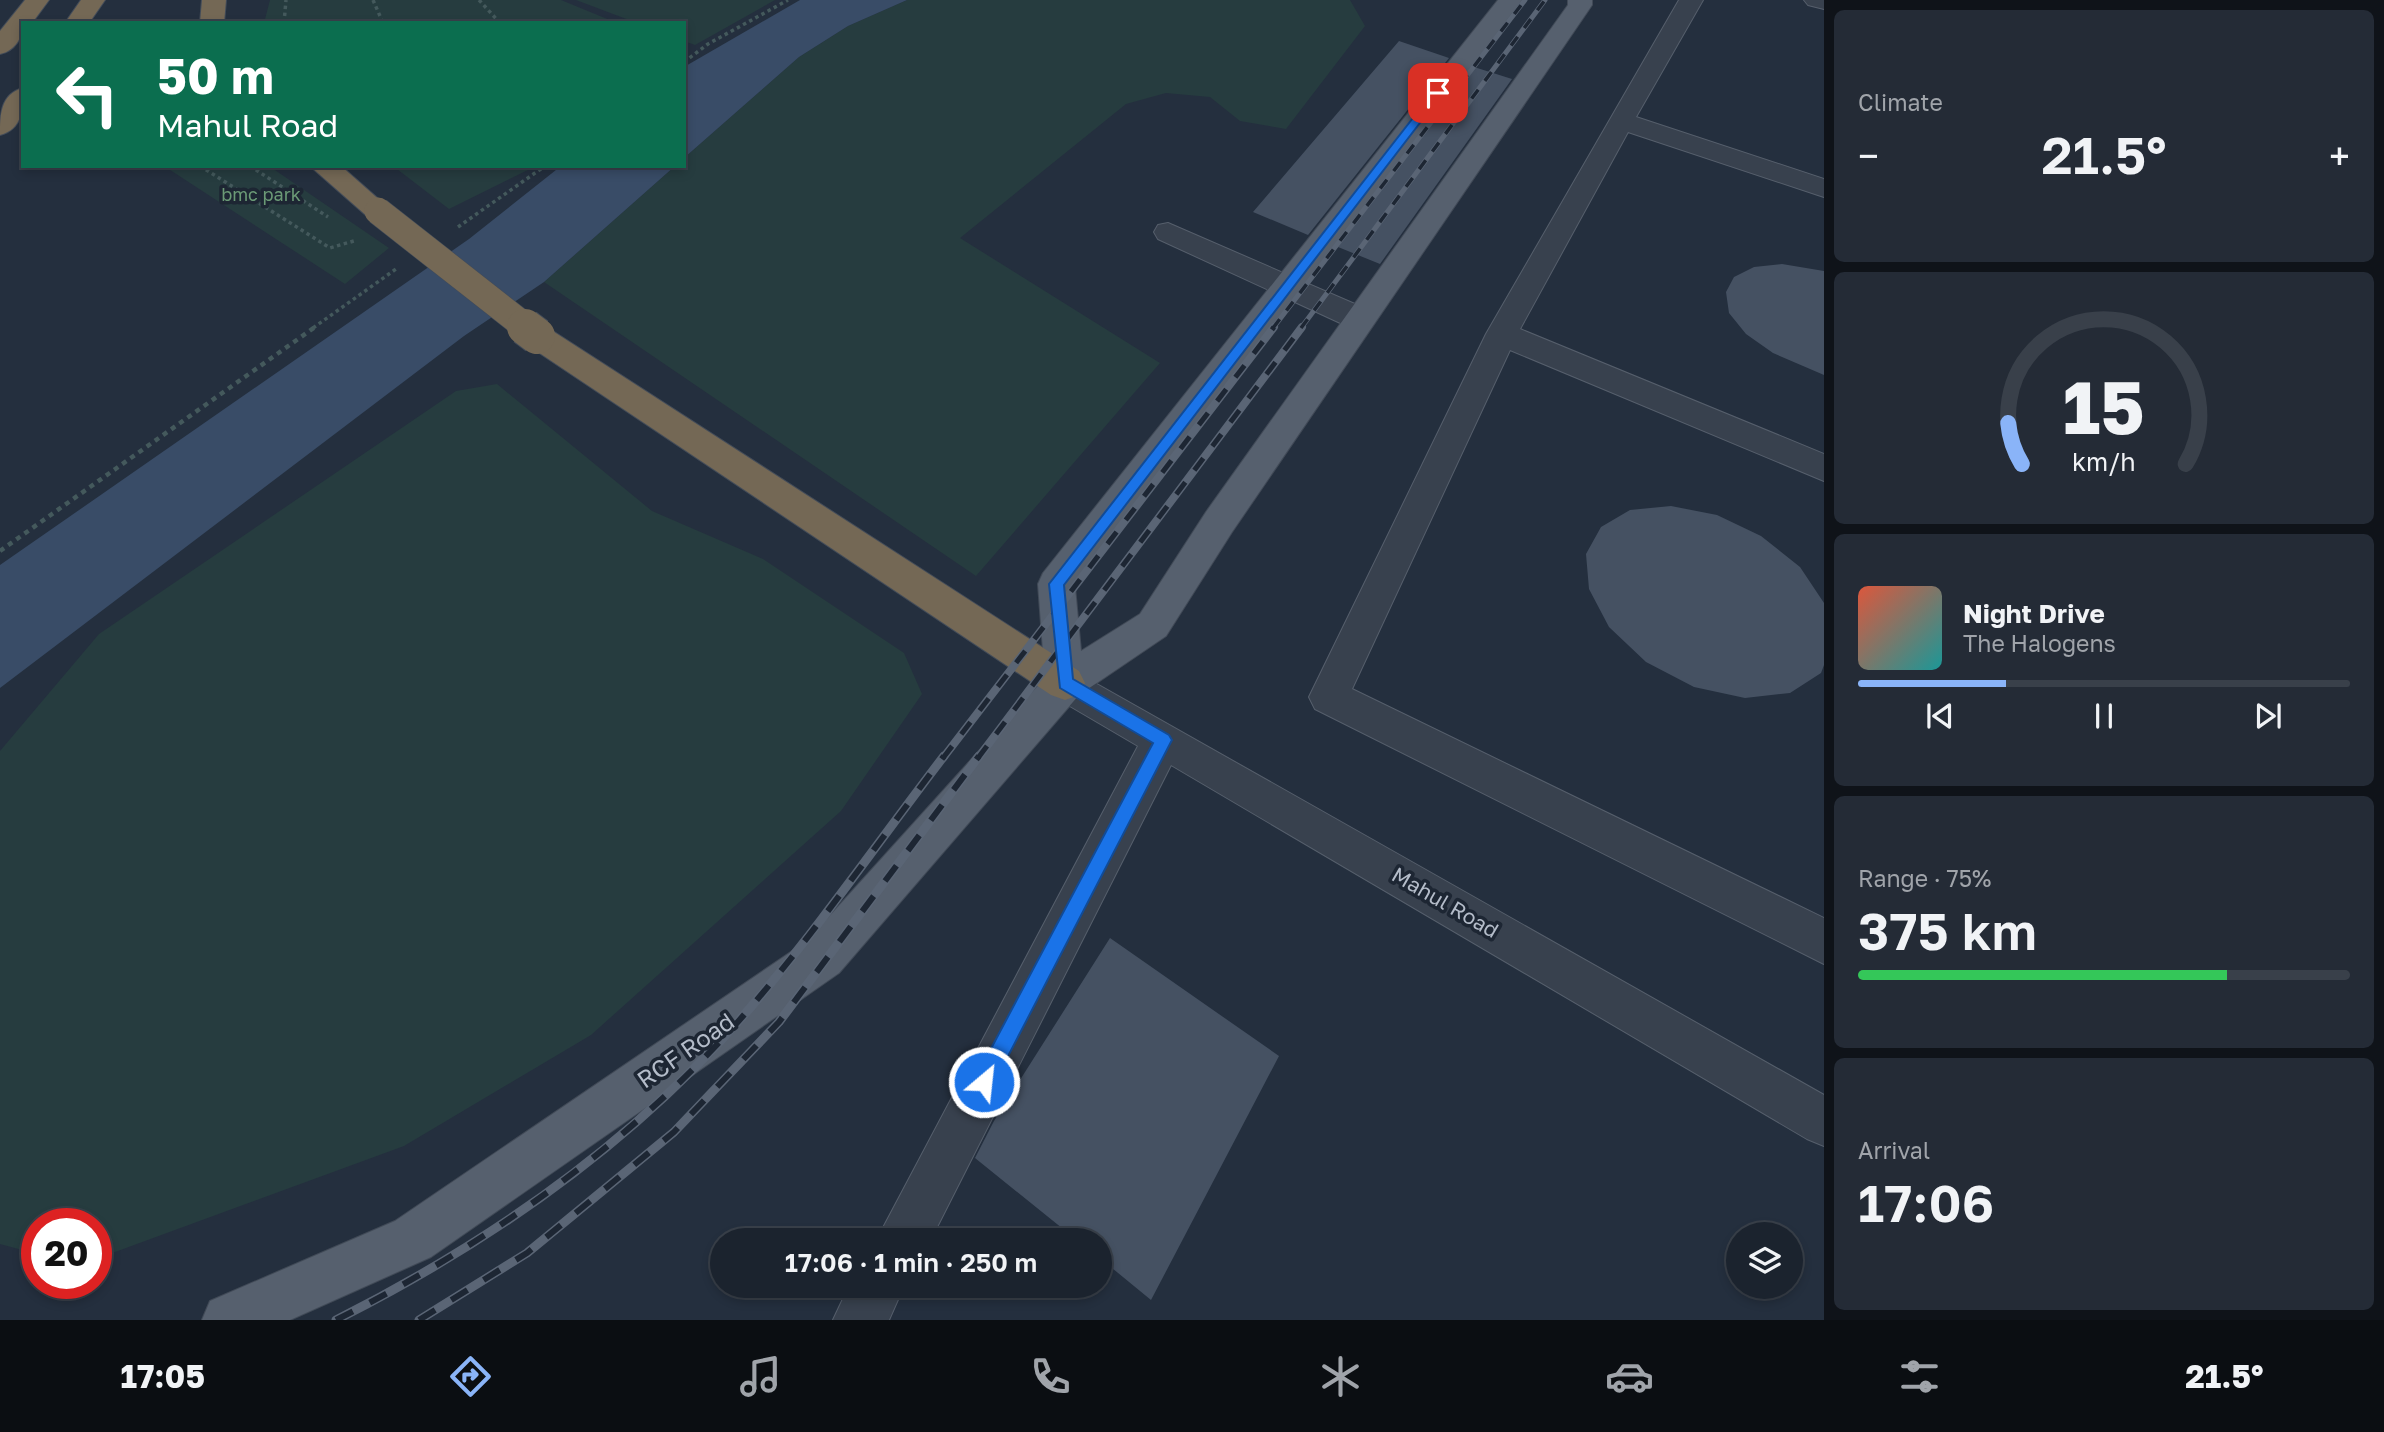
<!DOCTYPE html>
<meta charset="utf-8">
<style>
body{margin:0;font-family:"Golos Text",sans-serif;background:#242b36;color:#f1f3f6;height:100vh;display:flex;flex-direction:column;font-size:26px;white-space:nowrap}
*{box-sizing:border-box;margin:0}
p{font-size:23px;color:#a0a4aa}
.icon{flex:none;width:38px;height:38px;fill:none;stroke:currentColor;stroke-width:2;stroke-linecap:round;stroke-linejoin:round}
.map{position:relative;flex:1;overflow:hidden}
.sheet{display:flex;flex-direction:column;gap:10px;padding:10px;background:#0f1319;width:560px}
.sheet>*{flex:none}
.top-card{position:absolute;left:21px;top:21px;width:665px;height:147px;border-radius:0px;box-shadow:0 4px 10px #0003,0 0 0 2px #39404a;background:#0b6e4f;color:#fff;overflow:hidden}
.controls{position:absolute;left:1726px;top:1222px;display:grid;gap:14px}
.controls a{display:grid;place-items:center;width:77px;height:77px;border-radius:50%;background:#1b232e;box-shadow:0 4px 10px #0003,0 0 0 2px #39404a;font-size:35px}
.speed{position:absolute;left:21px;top:1208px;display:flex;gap:14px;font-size:35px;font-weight:700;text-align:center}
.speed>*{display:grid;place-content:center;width:91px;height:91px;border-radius:50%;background:#1b232e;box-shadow:0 4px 10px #0003,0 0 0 2px #39404a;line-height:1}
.speed .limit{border:10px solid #d22;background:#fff;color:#111}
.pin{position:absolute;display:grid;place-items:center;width:60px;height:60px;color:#fff;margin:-30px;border-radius:14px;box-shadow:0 4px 10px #0006}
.me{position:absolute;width:77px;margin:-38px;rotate:28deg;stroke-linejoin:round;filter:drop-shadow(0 0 5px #0008)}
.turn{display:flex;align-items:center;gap:24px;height:147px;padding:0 21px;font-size:32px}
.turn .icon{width:91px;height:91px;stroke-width:2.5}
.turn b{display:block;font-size:49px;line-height:60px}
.big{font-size:52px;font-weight:600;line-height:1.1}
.sheet .tile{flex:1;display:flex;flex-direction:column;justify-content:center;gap:10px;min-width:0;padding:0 24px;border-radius:10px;background:#242b36}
.sheet .dial{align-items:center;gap:0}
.dial svg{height:182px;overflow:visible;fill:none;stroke:#39404a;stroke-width:7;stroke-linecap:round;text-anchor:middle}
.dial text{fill:#f1f3f6;stroke:none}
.song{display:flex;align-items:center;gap:21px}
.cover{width:84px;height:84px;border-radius:10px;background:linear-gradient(135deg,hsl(10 70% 55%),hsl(180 70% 35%))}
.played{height:7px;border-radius:4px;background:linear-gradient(90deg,#8ab4f8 30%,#39404a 30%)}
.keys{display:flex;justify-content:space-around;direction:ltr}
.heat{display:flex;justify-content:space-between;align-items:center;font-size:38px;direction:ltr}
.charge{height:10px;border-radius:5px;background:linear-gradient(90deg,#34c759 75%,#39404a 0)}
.trip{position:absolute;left:710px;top:1228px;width:402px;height:70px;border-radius:35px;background:#1b232e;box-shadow:0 4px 10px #0003,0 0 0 2px #39404a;font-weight:600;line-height:70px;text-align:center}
.dock{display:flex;height:112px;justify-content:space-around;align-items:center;background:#0b0e12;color:#a0a4aa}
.dock .icon{width:49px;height:49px}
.dock .active{color:#8ab4f8}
.dock b{font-size:32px;color:#f1f3f6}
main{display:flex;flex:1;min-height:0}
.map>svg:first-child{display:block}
.green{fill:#263c3f}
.water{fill:#394c67}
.building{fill:#455162}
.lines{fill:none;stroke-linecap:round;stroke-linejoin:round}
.minor-casing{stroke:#565f6c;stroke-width:2}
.major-casing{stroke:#414a57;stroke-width:2}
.highway-casing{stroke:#434c59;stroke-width:2}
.path-far1{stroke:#44595c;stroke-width:3.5;stroke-dasharray:3.5 3.5;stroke-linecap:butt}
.path{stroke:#44595c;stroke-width:4.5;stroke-dasharray:5 5;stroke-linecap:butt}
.minor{fill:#38414e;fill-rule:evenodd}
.major{fill:#56606e;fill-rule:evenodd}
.highway{fill:#746855;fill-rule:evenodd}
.rail-far2-casing{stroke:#5a6575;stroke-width:5}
.rail-far1-casing{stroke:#5a6575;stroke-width:8}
.rail-casing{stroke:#5a6575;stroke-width:9}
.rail-far2{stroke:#1d2633;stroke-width:3.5;stroke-dasharray:11;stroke-linecap:butt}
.rail-far1{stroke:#1d2633;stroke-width:5;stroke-dasharray:15;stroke-linecap:butt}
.rail{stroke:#1d2633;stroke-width:6;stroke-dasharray:19;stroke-linecap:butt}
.highway-bridge-far1-casing{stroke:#434c59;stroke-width:28;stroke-linecap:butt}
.highway-bridge-casing{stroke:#434c59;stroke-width:38;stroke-linecap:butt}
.highway-bridge-far1{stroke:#746855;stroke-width:27}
.highway-bridge{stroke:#746855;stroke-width:36}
.route{fill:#1a73e8;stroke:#114b97;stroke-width:2}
.labels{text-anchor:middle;stroke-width:7;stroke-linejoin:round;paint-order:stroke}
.far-park-label{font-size:18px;fill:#6b9a76;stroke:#1d2633}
.street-label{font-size:21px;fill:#b4bcc9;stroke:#1d2633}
.near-street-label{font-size:24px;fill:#b4bcc9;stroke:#1d2633}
</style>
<main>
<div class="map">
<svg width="1824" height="1320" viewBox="0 0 1824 1320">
<rect width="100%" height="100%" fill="#242f3e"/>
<!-- green -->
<path class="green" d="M270,0H561L617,23H264Z
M576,0H775L695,45L684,41V23H637Z
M907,0H1350L1365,26L1286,129L1240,121L1210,97L1166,93L1126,104L960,238L1160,363L976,576L544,282L675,166H684V158L799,57L848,26Z
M164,166H269L389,248L345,284Z
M393,166H536L449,209Z
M497,384L652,511L763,559L904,653L922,694L841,811L591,1035L404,1146L96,1259V1223H37V1254L0,1244V751L99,634L456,391Z"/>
<!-- water -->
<path class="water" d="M800,0H907L848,26L799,57L684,158V67Z
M561,166H675L544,282L464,336L0,688V565L469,239Z"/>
<!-- building -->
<path class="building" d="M1399,41L1449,58L1308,235L1253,212Z
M1474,67L1512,79L1380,264L1338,247Z
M1782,264L1824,271V375L1773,353L1746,334L1729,313L1726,292L1734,277L1754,267Z
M1671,506L1717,515L1761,536L1800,567L1824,603V665L1821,673L1790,693L1745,698L1694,687L1646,662L1609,627L1589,589L1586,554L1601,527L1630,510Z
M1110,938L1279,1056L1151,1300L1101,1259V1241H1078L975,1158L994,1121Z"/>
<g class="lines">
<!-- minor casing -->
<g class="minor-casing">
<path id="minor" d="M1679,0H1703L1636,117L1824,179V197L1628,132L1520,329L1824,454V481L1510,350L1352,689L1824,918V964L1315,709L1309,697L1486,334Z
M1804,0H1824V9L1808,5Z
M1168,223L1371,311L1375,319L1371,327L1360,330L1349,327L1158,239L1154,232L1158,225Z
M1065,666L1824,1095V1146L1807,1139L1171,765L930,1241H876L1138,746L1051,695L1045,683L1051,671Z
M849,1286H904L889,1320H833Z"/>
</g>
<!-- major casing -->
<g class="major-casing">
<path id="major" d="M1498,0H1522L1075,587L1081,651L1140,614L1206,512L1568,5V0H1592V5L1232,532L1166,636L1079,695L839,973L431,1257L290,1320H202L210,1301L395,1221L807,941L1045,678L1038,584L1043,573Z"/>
</g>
<!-- highway casing -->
<g class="highway-casing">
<path id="highway" d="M25,0H49L32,23H23C23,37 15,51 0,54V31Z
M81,0H105L89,23H65Z
M202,0H226L224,23H200Z
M23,88C23,108 23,129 0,135C0,116 0,94 23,88Z
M310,166H341L392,211L388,217L378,220L368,217Z
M537,325L548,328L1079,671L1085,683L1079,695L1065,700L1051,695L526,344L521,336L526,328Z"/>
</g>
<!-- path-far1 -->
<path class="path-far1" d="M373,0L383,23
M479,0L500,23
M284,23L286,0
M684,62L708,44L788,0
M200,166L330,248L357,240
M250,166L328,217
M458,227L545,166
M313,328L396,269"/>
<!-- path -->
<path class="path" d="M0,551L315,327"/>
<!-- minor -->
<use href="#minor" class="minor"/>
<!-- major -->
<use href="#major" class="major"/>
<!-- highway -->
<use href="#highway" class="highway"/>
<!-- rail-far2 casing -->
<g class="rail-far2-casing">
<path id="rail-far2" d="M1273,328L1525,0
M1301,328L1545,0"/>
</g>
<!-- rail-far1 casing -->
<g class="rail-far1-casing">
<path id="rail-far1" d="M943,758L1274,327
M978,758L1302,327"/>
</g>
<!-- rail casing -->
<g class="rail-casing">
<path id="rail" d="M336,1320C493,1241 642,1136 756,1001C822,923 882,837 944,756
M419,1320L527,1253L674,1132L779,1022L979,756"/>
</g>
<!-- rail-far2 -->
<use href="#rail-far2" class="rail-far2"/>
<!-- rail-far1 -->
<use href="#rail-far1" class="rail-far1"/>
<!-- rail -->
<use href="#rail" class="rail"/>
<!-- highway-bridge-far1 casing -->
<g class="highway-bridge-far1-casing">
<path id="highway-bridge-far1" d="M378,211L527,328"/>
</g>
<!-- highway-bridge casing -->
<g class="highway-bridge-casing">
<path id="highway-bridge" d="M525,327L537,336"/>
</g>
<!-- highway-bridge-far1 -->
<use href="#highway-bridge-far1" class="highway-bridge-far1"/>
<!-- highway-bridge -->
<use href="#highway-bridge" class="highway-bridge"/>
</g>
<!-- route -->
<path class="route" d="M1434,91L1443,93L1064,585L1073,679L1169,735L1172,740L991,1089L984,1092L977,1089L974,1082L977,1075L1153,743L1060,688L1049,584Z"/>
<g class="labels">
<!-- far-park labels -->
<g class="far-park-label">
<text x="261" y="201">bmc park</text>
</g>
<!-- street labels -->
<g class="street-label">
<text transform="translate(1445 903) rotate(30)" y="7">Mahul Road</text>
</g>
<!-- near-street labels -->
<g class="near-street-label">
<text transform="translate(686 1051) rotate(-35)" y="8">RCF Road</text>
</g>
</g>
</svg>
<div class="controls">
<a><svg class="icon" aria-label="layers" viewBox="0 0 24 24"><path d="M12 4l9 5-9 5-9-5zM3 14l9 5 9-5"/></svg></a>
</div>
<div class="speed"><div class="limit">20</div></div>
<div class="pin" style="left:1438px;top:93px;background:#d93025"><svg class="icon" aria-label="arrive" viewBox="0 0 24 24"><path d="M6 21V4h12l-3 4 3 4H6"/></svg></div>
<svg class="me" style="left:984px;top:1082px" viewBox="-20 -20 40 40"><circle r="17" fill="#1a73e8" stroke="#fff" stroke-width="3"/><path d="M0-11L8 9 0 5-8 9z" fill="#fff"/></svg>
<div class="trip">17:06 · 1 min · 250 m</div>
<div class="top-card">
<div class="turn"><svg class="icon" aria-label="left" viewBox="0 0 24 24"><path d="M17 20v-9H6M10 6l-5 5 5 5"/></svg><div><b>50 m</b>Mahul Road</div></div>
</div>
</div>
<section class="sheet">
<div class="tile"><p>Climate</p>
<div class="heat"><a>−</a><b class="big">21.5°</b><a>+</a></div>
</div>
<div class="tile dial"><svg viewBox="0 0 100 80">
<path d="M14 69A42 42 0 1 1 86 69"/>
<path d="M14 69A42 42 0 0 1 8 51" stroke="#8ab4f8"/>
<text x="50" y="56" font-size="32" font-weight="700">15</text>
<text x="50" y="72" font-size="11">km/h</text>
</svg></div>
<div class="tile">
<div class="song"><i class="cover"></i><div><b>Night Drive</b><p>The Halogens</p></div></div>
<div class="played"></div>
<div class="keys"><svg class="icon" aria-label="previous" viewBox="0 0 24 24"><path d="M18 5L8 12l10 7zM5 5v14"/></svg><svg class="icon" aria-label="pause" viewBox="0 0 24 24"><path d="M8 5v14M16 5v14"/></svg><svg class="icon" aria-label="next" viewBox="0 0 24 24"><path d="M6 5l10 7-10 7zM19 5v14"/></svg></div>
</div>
<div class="tile"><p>Range · 75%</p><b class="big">375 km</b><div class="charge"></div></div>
<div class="tile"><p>Arrival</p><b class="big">17:06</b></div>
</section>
</main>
<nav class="dock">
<b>17:05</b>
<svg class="icon active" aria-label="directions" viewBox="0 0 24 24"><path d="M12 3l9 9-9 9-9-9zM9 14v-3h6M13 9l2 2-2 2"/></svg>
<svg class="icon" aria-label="music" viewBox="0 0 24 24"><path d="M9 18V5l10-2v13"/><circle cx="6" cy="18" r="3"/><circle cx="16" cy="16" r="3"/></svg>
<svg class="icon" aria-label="phone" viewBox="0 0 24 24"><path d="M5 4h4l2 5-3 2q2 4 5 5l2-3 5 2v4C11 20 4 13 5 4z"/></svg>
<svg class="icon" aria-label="climate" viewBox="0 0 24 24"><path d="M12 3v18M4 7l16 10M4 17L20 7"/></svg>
<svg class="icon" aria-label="car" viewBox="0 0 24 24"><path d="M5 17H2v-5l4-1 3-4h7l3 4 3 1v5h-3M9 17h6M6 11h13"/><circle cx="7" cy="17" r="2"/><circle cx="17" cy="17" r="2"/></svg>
<svg class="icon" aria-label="filters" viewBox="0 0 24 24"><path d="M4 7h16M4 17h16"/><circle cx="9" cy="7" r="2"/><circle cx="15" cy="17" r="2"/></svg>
<b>21.5°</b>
</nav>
